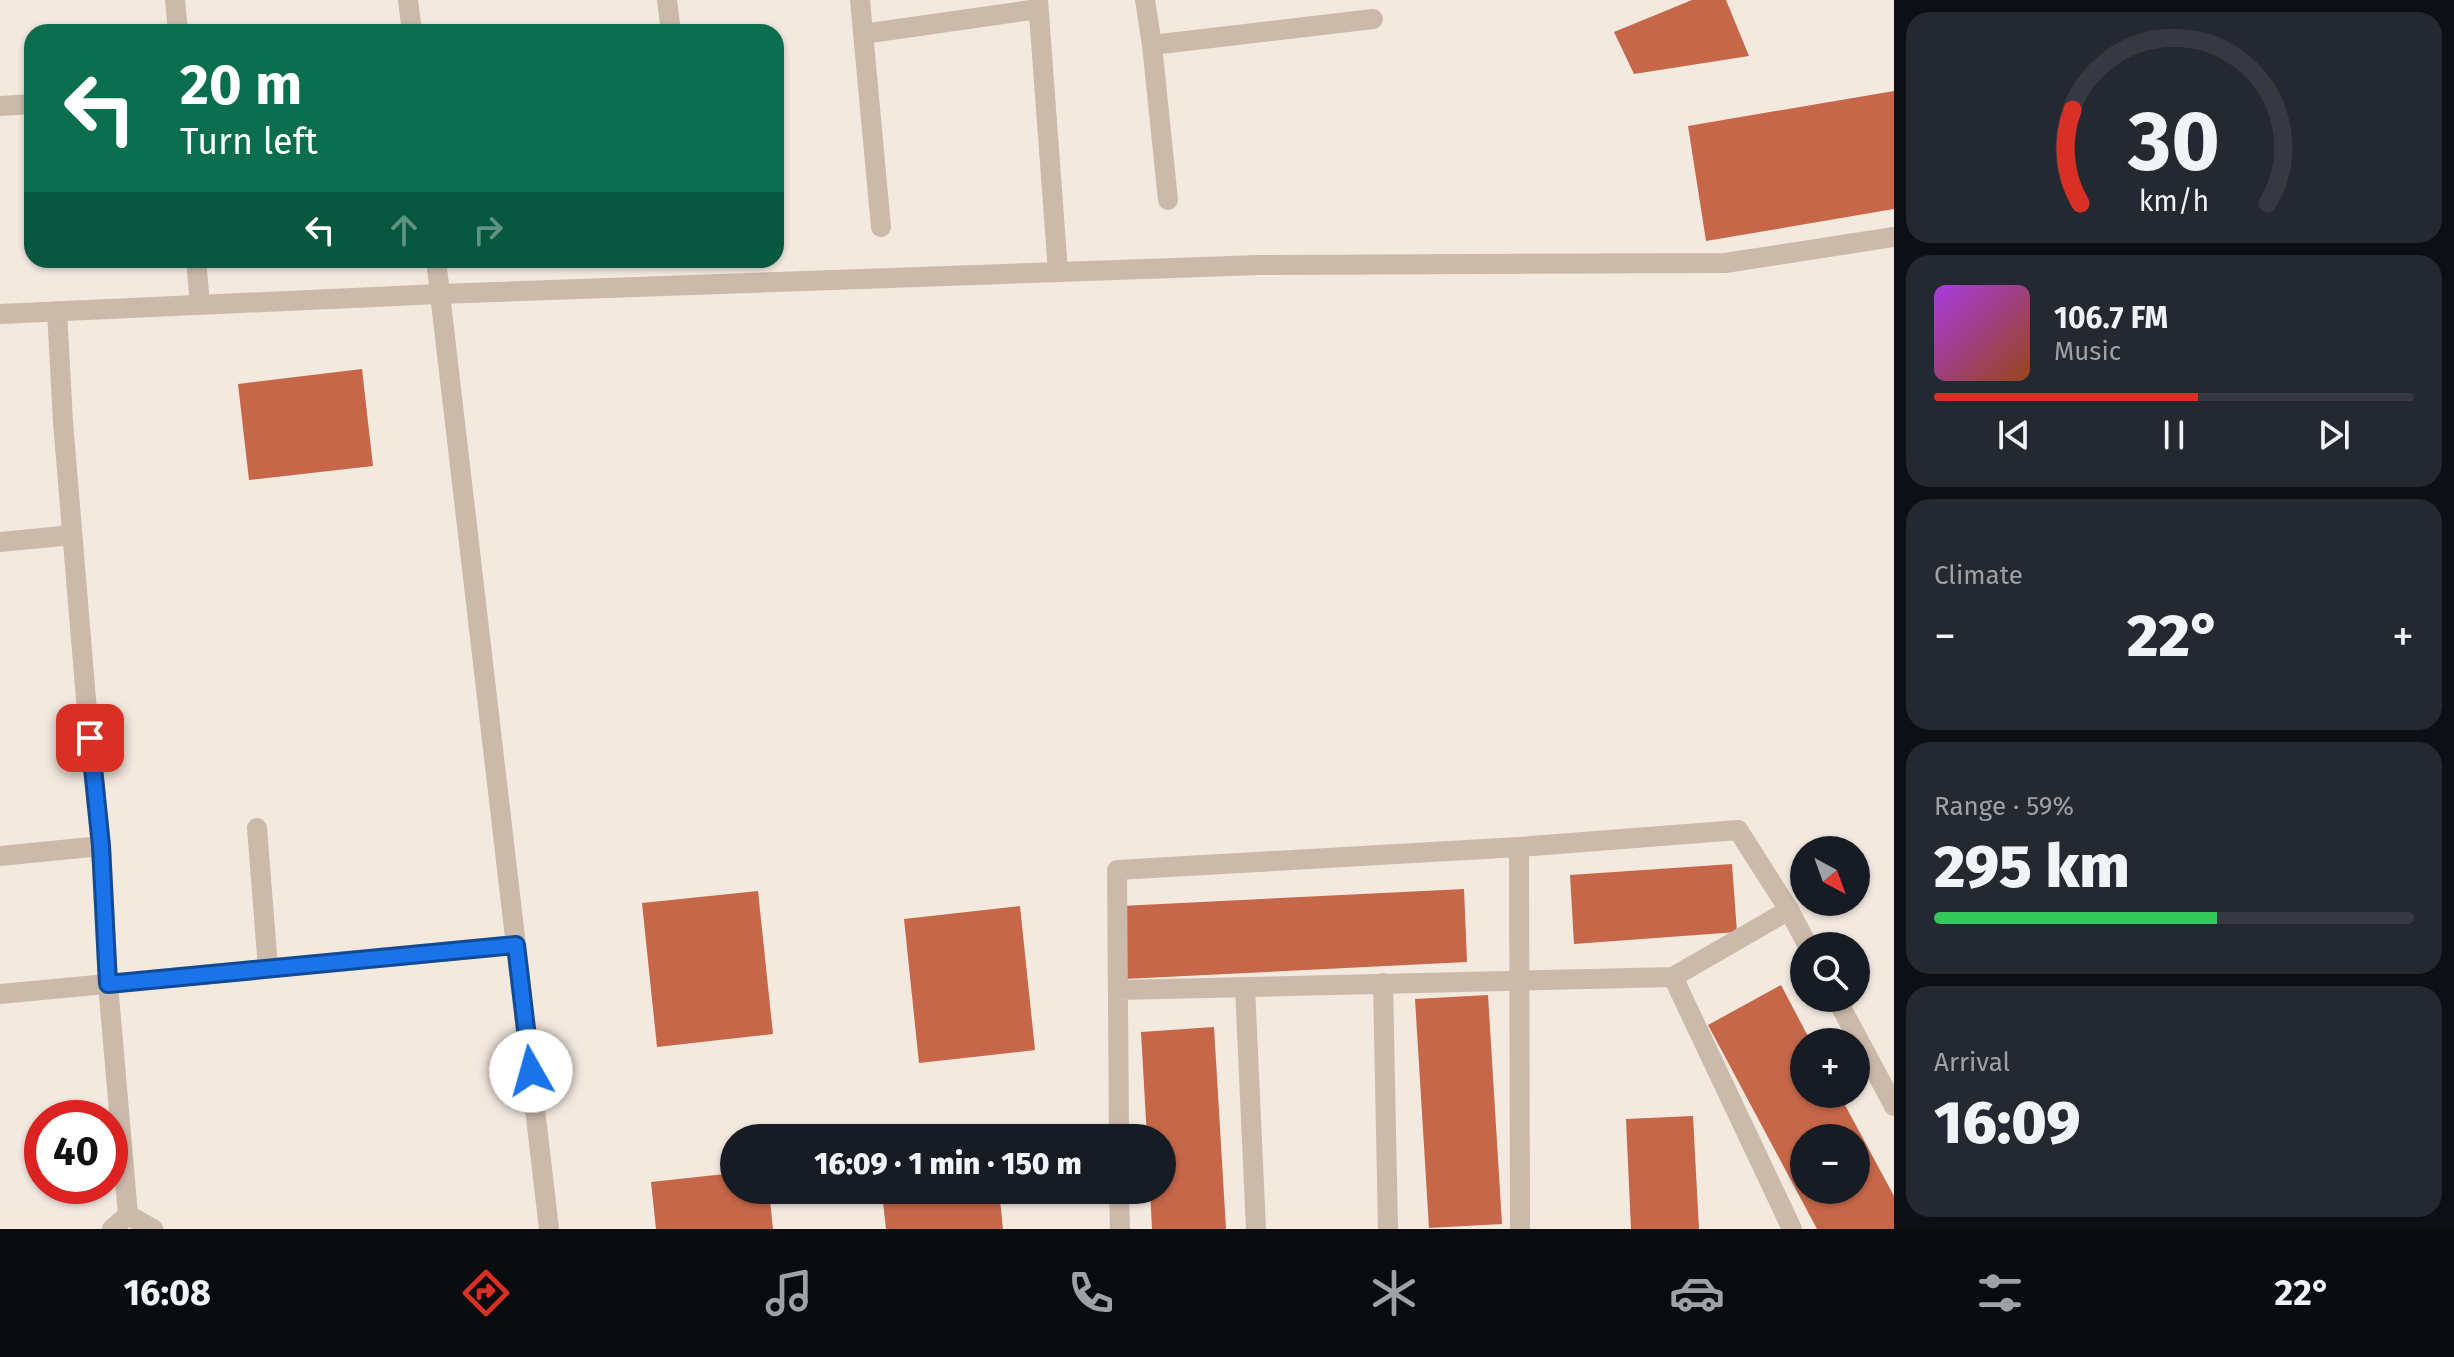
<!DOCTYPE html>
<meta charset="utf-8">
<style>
body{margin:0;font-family:"Fira Sans",sans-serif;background:#242831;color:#f1f3f6;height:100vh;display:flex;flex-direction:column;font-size:30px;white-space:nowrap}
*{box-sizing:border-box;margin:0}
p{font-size:26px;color:#9ea1a6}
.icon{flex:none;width:44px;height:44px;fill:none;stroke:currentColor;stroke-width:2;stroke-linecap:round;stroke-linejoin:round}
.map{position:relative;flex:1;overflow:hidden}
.panel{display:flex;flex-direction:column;gap:12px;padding:12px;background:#0d0f14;width:560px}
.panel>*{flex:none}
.hud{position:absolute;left:24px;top:24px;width:760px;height:244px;border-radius:24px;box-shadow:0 2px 6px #0004;background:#0b6e4f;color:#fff;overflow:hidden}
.needle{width:52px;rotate:139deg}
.buttons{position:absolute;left:1790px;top:836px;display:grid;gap:16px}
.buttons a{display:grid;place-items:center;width:80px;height:80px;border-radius:50%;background:#171b24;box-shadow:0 2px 6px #0004;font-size:40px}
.speed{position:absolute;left:24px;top:1100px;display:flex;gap:16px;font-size:40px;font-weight:700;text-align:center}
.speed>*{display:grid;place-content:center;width:104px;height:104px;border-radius:50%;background:#171b24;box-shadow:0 2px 6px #0004;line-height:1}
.speed .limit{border:12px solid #d22;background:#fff;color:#111}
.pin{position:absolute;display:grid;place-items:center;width:68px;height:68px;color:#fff;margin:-34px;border-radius:16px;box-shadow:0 4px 12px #0006}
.me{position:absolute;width:88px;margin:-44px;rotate:353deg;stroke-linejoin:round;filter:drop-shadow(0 0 6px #0008)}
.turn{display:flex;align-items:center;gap:28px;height:168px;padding:0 24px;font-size:36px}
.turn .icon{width:104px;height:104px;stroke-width:2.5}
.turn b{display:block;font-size:56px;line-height:68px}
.lanes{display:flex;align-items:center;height:76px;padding:0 24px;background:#0003;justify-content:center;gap:40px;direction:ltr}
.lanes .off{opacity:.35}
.big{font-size:60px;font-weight:800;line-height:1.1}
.panel .tile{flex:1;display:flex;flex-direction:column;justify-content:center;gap:12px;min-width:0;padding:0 28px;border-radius:24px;background:#242831}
.panel .dial{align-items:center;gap:0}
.dial svg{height:208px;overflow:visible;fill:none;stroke:#363941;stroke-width:7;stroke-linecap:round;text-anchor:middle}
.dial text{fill:#f1f3f6;stroke:none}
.song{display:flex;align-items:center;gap:24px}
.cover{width:96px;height:96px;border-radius:12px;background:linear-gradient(135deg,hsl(280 70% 55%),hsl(20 70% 35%))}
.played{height:8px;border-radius:4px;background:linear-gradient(90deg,#d93025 55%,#363941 55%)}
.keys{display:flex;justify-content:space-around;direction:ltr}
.heat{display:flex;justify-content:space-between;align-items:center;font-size:44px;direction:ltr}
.charge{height:12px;border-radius:6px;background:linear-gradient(90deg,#34c759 59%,#363941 0)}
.trip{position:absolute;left:720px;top:1124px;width:456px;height:80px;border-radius:40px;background:#171b24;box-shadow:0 2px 6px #0004;font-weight:800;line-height:80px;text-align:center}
.menu{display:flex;height:128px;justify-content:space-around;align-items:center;background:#090b0e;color:#9ea1a6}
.menu .icon{width:56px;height:56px}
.menu .active{color:#d93025}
.menu b{font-size:36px;color:#f1f3f6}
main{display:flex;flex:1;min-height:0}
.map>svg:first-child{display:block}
.building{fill:#c66749;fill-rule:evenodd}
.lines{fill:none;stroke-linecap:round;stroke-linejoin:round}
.minor{stroke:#cbb9aa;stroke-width:20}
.tertiary{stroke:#cbb9aa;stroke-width:20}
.route-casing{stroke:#114b97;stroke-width:20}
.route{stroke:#1a73e8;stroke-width:14}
</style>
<main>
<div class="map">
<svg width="1894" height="1229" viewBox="0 0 1894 1229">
<rect width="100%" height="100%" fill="#f3e9df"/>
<!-- building -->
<path class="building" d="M1692,0H1726L1749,56L1634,74L1614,32Z
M1894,91V209L1706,241L1688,126Z
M362,369L373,466L249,480L238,384Z
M1732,864L1737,932L1574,944L1570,875Z
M1464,889L1467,962L1124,979L1121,906Z
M758,891L773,1034L657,1047L642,903Z
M1020,906L1035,1050L919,1063L904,919Z
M1781,985L1811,1042H1804V1094H1839L1894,1196V1229H1817L1708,1025ZM1804,1138H1856V1190H1804Z
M1488,995L1502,1224L1429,1228L1415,999Z
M1214,1027L1226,1229H1152L1150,1190H1162V1138H1147L1141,1032Z
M1693,1116L1699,1229H1631L1626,1119Z
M734,1173V1190H769L773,1229H656L651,1182Z
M909,1190H999L1003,1229H886L882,1193Z"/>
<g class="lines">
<!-- minor -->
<path class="minor" d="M175,0L178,32
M667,0L671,32
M860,0L881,227
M1038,0L1058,272
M1145,0L1152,45L1373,19
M863,34L1038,9
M1152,45L1168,200
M0,106L32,104
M196,260L200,304
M57,311L63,422L87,711L101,846L108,984L128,1215L153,1229
M0,542L72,535
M257,828L268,968
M1519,847L1520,1229
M0,856L101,846
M1673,977L1792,1229
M1383,983L1388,1229
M1245,987L1256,1229
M1118,990L1673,977L1789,910
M0,994L516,945
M1836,998L1894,1106
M1119,1138L1117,870L1519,847L1738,830L1789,910L1808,946
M1119,1190L1120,1229
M112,1229L128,1215"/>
<!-- tertiary -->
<path class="tertiary" d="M408,0L412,32
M436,260L549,1229
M0,314L440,294L1259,265L1725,263L1894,237"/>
</g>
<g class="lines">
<!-- route casing -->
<g class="route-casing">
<path id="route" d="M90,738L101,846L108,984L516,945L531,1071"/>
</g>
<!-- route -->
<use href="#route" class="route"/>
</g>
</svg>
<div class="buttons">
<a><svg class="needle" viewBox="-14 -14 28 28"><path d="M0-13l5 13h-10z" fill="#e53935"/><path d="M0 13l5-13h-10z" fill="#9ea1a6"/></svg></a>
<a><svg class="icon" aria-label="search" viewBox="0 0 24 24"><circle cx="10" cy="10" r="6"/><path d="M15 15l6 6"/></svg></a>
<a>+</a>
<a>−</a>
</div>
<div class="speed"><div class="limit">40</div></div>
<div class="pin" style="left:90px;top:738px;background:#d93025"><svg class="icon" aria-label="arrive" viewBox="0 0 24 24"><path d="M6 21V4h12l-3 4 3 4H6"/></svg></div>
<svg class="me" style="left:531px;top:1071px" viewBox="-20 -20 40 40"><circle r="19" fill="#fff"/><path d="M0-13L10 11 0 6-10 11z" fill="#1a73e8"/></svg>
<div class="trip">16:09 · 1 min · 150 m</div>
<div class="hud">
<div class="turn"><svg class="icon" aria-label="left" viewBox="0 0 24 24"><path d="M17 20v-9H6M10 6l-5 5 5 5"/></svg><div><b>20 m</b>Turn left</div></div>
<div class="lanes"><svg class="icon" aria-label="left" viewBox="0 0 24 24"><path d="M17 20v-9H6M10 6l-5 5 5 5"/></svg><svg class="icon off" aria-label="ahead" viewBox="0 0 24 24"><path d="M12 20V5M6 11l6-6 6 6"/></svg><svg class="icon off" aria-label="right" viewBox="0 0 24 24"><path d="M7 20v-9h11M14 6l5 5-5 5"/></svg></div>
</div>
</div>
<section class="panel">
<div class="tile dial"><svg viewBox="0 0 100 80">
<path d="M14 69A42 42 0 1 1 86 69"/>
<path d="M14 69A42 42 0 0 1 11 33" stroke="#d93025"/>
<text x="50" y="56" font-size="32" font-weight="700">30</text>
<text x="50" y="72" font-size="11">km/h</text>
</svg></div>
<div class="tile">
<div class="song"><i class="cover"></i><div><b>106.7 FM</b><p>Music</p></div></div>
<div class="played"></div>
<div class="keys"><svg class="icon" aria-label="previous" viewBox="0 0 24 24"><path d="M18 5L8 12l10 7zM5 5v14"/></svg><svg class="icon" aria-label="pause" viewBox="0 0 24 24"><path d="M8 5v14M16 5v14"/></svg><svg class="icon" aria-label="next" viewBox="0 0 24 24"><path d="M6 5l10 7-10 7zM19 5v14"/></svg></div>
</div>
<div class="tile"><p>Climate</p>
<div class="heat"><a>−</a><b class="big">22°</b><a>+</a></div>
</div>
<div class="tile"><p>Range · 59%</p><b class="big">295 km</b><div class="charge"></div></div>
<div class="tile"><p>Arrival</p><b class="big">16:09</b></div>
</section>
</main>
<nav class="menu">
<b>16:08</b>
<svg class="icon active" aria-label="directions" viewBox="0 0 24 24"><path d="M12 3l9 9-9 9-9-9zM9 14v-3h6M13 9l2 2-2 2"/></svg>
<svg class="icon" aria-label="music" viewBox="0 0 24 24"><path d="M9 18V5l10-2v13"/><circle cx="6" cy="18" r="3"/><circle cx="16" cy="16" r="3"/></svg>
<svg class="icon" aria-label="phone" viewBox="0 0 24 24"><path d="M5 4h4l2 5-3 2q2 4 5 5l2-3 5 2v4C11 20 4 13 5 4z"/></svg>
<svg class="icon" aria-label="climate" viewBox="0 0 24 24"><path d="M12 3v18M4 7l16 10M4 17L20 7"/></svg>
<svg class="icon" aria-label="car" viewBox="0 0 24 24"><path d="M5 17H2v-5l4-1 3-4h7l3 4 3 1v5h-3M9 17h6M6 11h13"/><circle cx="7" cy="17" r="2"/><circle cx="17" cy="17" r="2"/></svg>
<svg class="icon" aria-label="filters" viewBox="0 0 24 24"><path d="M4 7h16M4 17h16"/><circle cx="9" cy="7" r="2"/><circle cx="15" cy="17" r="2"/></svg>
<b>22°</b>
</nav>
